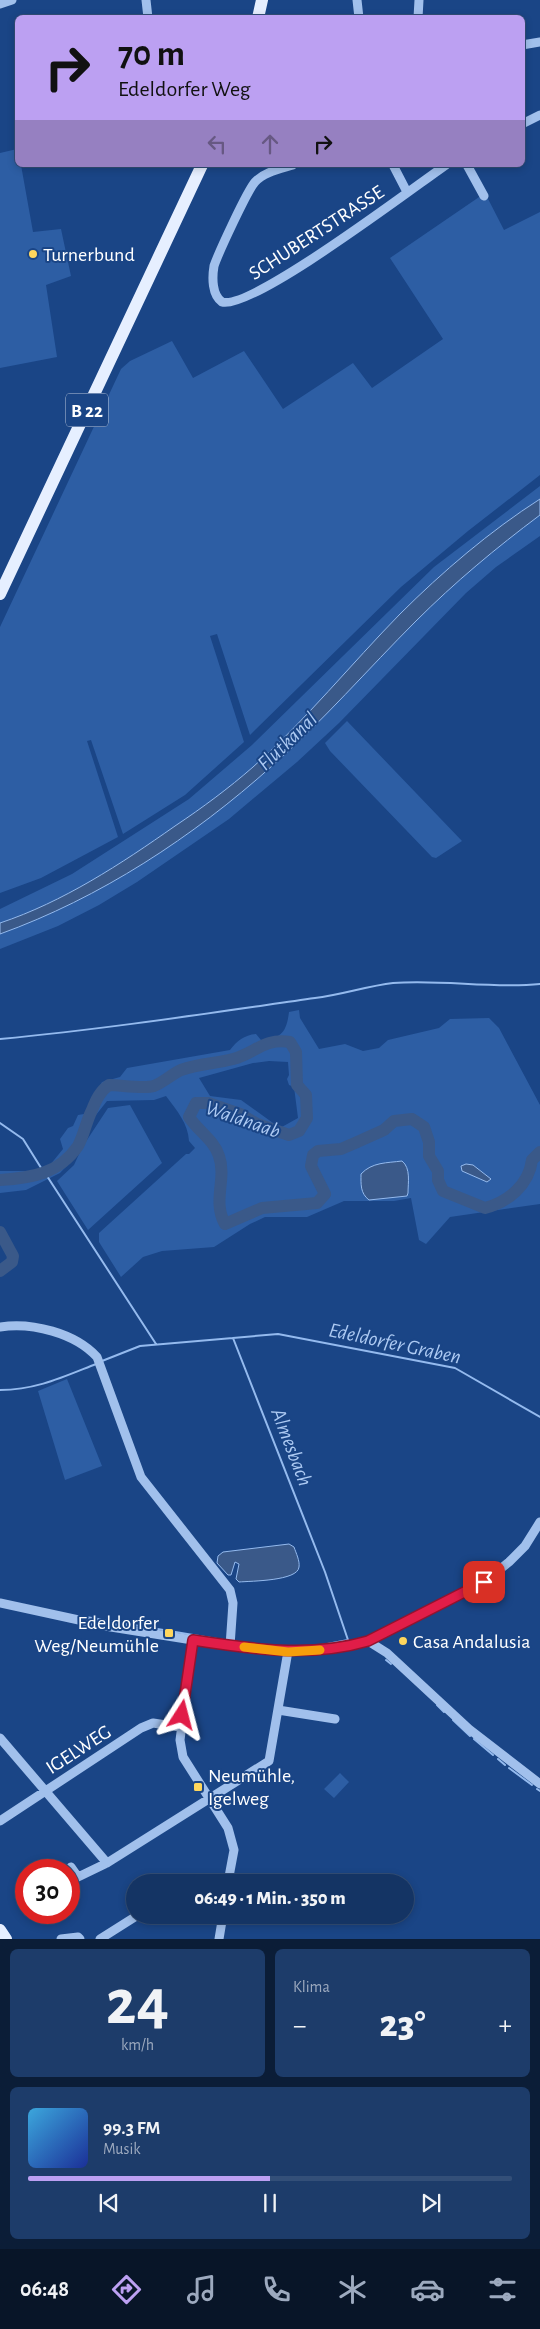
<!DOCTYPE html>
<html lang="de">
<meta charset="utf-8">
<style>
body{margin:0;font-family:"Alegreya Sans",sans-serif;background:#1d3c6a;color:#f1f3f6;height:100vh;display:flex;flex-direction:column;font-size:19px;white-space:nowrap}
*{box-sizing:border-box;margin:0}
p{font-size:16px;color:#9daabf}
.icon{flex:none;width:28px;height:28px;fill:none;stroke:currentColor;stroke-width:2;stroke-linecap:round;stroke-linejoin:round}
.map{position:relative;height:1939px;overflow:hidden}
.details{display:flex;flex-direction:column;gap:10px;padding:10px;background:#0b1d37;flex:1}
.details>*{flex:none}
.guide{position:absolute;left:15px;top:15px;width:510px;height:152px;border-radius:8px;box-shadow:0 2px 8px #0003,0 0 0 1px #334f78;background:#bca0f2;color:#111;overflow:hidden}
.speed{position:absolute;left:15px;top:1859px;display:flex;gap:10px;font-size:25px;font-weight:700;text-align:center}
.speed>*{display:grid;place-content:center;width:65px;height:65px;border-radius:50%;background:#143464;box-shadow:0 2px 8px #0003,0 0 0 1px #334f78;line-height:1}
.speed .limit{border:8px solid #d22;background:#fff;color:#111}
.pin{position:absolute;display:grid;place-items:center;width:42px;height:42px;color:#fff;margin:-21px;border-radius:10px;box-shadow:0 2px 8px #0006}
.me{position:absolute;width:55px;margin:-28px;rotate:9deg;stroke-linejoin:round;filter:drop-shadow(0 0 4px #0008)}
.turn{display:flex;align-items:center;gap:18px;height:105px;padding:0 20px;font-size:22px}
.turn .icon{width:65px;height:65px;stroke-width:2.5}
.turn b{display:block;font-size:35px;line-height:42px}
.lanes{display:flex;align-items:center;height:48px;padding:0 20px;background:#0003;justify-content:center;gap:25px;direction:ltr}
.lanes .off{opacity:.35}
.big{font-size:38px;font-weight:800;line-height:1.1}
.details .tile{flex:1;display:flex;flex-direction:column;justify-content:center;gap:8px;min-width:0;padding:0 18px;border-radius:8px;background:#1d3c6a}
.details .dial{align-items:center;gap:0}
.dial b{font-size:65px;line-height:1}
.song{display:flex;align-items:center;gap:15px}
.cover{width:60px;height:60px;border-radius:8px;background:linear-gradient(135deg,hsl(200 70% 55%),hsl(230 70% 35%))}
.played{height:5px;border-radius:2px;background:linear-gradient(90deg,#bca0f2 50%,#334f78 50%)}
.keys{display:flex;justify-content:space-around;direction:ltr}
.heat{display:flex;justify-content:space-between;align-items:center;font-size:28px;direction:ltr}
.details .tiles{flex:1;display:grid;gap:10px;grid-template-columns:1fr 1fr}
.tile:last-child{grid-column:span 2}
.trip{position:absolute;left:126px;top:1874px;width:288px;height:50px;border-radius:25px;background:#143464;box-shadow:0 2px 8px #0003,0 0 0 1px #334f78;font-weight:800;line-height:50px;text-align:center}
.dock{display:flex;height:80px;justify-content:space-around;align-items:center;background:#081528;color:#9daabf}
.dock .icon{width:35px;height:35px}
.dock .active{color:#bca0f2}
.dock b{font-size:22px;color:#f1f3f6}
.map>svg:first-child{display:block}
.green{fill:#2d5ea4;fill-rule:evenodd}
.water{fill:#3a5989;stroke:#94baee}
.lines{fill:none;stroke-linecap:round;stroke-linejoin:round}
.stream{stroke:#94baee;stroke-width:2}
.river{stroke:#3a5989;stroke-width:12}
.minor{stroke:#a1c0ec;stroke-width:9}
.major{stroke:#e6efff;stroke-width:12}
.route-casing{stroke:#92132f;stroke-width:12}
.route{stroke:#e11d48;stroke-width:9}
.slow{stroke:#f59e0b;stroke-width:9}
.poi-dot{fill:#fed65d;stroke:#1a4586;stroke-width:2}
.labels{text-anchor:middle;stroke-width:4;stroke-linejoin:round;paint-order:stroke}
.shield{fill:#1a4586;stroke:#bac7db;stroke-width:1}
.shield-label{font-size:19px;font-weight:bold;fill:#fff}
.street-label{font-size:20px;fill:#fff;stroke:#1a4586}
.poi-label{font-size:20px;fill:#fff;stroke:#1a4586;text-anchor:start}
.water-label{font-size:21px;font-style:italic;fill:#adcaf3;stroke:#1a4586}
</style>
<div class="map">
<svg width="540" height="1939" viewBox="0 0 540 1939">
<rect width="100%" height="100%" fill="#1a4586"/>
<!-- green -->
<path class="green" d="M17,149L18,165H21L33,232L61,229L71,276L46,285L57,357L0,368V153Z
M485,193L504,230L540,212V475L468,531L401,587L250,735L217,634L210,636L244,742L185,795L123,834L91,740L87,741L118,837L41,878L0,893V627L121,369L130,361L172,341L193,378L244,351L283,409L353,363L372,388L443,339L390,258Z
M540,486V499C490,531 442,572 400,614C351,664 306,720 253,767C229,788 202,808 175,826C121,864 63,902 0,923V909L72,874L189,799L252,745L434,567Z
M540,515V536L496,567L466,593L339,723L297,762L229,819L137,882L99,905L58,926L0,949V934C100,898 193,837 272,766C323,721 368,669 416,621C455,582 496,548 540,515Z
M347,721L462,841L436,858L432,857L330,751L325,743Z
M299,1010L300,1018L319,1049L345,1044L363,1051L379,1048L388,1040L439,1028L450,1019L489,1018L499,1028L540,1105V1204L450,1217L426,1244L419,1240L411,1198L394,1201H344L307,1217H265L250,1224L214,1247L162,1251L143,1257L121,1277L99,1242V1233L186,1154H189L195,1148L189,1141C188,1123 177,1111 166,1096L154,1100L107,1101L92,1120L83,1146L108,1108L130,1105L162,1163L88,1230L57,1181L74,1165L80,1152L60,1173L26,1190L0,1193V1171H33L50,1165L63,1149L60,1139L68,1128L73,1126L78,1115L84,1114L102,1082L120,1077L127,1068L230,1050C237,1041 244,1035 256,1034L261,1040L260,1043C281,1036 286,1035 289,1012ZM269,1061L288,1062L289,1075L287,1079L289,1085L294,1087L298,1118L280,1128L241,1100L210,1096L199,1078L253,1063Z
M67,1379L102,1466L65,1480L38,1391Z
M340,1773L349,1782L334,1798L324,1789Z"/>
<!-- water -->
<path class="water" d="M540,499V515C496,548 455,582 416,621C368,669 323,721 272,766C193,837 100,898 0,934V923C63,902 121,864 175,826C202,808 229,788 253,767C306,720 351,664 400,614C442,572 490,531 540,499Z
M402,1161C411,1168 408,1183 408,1193L407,1196L369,1200C360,1193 361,1184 361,1174C372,1162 387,1163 402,1161Z
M466,1164L473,1165L491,1179L487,1182L462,1171L461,1166Z
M289,1544L294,1547C296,1553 300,1561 299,1567C298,1581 251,1581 239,1582L236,1579L239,1564L235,1562L231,1575H228L217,1563L218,1556L223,1552Z"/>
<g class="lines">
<!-- stream -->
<path class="stream" d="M0,1039C106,1029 210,1013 315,998C341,995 367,986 393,983C442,979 491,989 540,984
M0,1123L23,1139L43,1171
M45,1173L156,1344
M233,1338L325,1572L348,1640L322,1645
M102,1361L140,1346L278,1334L455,1368L540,1417
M0,1390C36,1390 63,1377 96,1364
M86,1617L223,1640
M386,1660L391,1664
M437,1705L444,1712
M453,1720L470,1736
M474,1739L493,1755
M498,1759L505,1765
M509,1768L532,1785
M537,1789L540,1791"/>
<!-- river -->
<path class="river" d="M0,1180C31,1178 59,1174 78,1146C84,1135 86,1122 92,1110C96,1100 100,1091 109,1085C120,1085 144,1089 154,1086C164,1082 172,1074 181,1070C200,1063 215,1064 233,1059C256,1053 263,1038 290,1042L296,1052L297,1085L306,1095L307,1118L299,1131L289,1135L257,1124L240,1114L208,1103H196L189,1117C198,1131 214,1140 219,1156C227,1179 212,1201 225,1224L262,1208L317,1203L325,1194L311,1166L313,1155L318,1151L341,1149L355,1143L384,1130L394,1121L412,1119L424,1127L429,1142V1156L438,1171V1180L443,1191L485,1208C508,1202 529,1185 532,1160L540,1152
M0,1232L13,1256L12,1262L0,1271"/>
<!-- minor -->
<path class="minor" d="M146,0L148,18
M357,0L359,18
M0,4L12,0
M418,18L419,0
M522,45L540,42
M522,124L540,115
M293,165C280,169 264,172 255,182C247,191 218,254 214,266C212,278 212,295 222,302C251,311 414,187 446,165
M393,165L407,192
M467,165L484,196
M0,1327C32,1322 75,1333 97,1357L141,1477L230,1590L233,1603L230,1646
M0,1603L111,1627L230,1646L288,1651L333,1649L368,1641L484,1582L509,1562L525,1546L540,1522
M193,1640L180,1740L183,1757L228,1828L234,1850L228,1882
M368,1641L387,1653L469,1729L540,1784
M278,1710L335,1719
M0,1738L107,1863
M0,1821L141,1728L153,1723L180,1727
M71,1867L78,1877L107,1863L269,1761L288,1651
M61,1939L78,1937L80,1939
M100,1939L138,1915
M219,1939L223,1915"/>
<!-- major -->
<path class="major" d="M258,18L262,0
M0,594L202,165
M0,1930L6,1939"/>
</g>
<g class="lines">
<!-- route casing -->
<g class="route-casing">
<path id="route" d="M182,1715L193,1640C251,1649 310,1658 368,1641L484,1582"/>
</g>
<!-- route -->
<use href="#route" class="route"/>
<!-- slow -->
<path class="slow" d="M244,1647L288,1652L320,1650"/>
</g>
<!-- markers -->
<g class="poi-dot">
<circle cx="33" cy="254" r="5"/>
<rect x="164" y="1628" width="10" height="10" rx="2.5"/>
<circle cx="403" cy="1641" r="5"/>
<rect x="193" y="1782" width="10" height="10" rx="2.5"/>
</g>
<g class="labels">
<!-- shield labels -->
<rect class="shield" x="66" y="393.5" width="42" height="33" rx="4"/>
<g class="shield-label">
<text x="87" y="417">B 22</text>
</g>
<!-- street labels -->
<g class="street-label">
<text transform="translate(316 232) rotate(-33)" y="7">SCHUBERTSTRASSE</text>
<text transform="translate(78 1749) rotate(-33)" y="7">IGELWEG</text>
</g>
<!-- poi labels -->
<g class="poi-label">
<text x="43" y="261">Turnerbund</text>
<text x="159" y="1629" text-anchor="end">Edeldorfer<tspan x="159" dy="23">Weg/Neumühle</tspan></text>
<text x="413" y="1648">Casa Andalusia</text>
<text x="208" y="1782">Neumühle,<tspan x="208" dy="23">Igelweg</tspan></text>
</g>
<!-- water labels -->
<g class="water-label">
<text transform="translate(287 741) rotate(-44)" y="7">Flutkanal</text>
<text transform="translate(243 1119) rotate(19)" y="7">Waldnaab</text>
<text transform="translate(395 1343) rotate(12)" y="7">Edeldorfer Graben</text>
<text transform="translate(292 1447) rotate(69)" y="7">Almesbach</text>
</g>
</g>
</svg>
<div class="speed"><div class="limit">30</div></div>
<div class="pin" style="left:484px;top:1582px;background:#d93025"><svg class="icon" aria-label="arrive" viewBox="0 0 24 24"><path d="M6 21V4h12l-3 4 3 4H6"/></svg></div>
<svg class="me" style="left:182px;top:1715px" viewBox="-20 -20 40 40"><path d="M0-17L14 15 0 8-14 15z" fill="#e11d48" stroke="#fff" stroke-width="4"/></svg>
<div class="trip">06:49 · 1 Min. · 350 m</div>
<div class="guide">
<div class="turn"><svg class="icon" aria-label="right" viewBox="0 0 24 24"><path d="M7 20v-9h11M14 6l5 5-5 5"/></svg><div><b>70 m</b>Edeldorfer Weg</div></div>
<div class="lanes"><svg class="icon off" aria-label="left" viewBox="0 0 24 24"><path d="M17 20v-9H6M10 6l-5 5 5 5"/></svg><svg class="icon off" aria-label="ahead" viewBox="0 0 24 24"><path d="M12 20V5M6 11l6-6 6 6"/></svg><svg class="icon" aria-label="right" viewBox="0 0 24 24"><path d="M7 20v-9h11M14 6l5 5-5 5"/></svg></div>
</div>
</div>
<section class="details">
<div class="tiles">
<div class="tile dial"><b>24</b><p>km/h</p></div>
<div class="tile"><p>Klima</p>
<div class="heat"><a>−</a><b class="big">23°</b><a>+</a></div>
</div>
<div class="tile">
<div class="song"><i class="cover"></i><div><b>99.3 FM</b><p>Musik</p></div></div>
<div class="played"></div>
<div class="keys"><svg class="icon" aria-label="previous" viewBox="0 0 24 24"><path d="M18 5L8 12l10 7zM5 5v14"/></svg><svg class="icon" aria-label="pause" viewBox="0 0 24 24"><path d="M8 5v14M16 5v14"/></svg><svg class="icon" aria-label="next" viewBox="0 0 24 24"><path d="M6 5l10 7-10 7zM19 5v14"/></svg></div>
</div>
</div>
</section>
<nav class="dock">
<b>06:48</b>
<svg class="icon active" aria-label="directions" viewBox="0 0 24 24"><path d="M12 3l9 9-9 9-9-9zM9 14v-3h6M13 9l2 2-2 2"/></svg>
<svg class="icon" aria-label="music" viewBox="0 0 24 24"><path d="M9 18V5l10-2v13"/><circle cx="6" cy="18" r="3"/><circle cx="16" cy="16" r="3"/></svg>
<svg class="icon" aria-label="phone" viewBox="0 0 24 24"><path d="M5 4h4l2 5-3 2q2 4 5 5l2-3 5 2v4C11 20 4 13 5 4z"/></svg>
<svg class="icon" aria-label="climate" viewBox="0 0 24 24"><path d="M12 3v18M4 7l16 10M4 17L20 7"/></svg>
<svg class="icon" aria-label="car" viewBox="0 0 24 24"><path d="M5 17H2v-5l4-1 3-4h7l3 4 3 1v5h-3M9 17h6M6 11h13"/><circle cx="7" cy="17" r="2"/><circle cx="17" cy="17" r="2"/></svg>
<svg class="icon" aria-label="filters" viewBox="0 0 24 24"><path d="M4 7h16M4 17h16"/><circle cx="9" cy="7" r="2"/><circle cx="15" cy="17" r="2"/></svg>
</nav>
